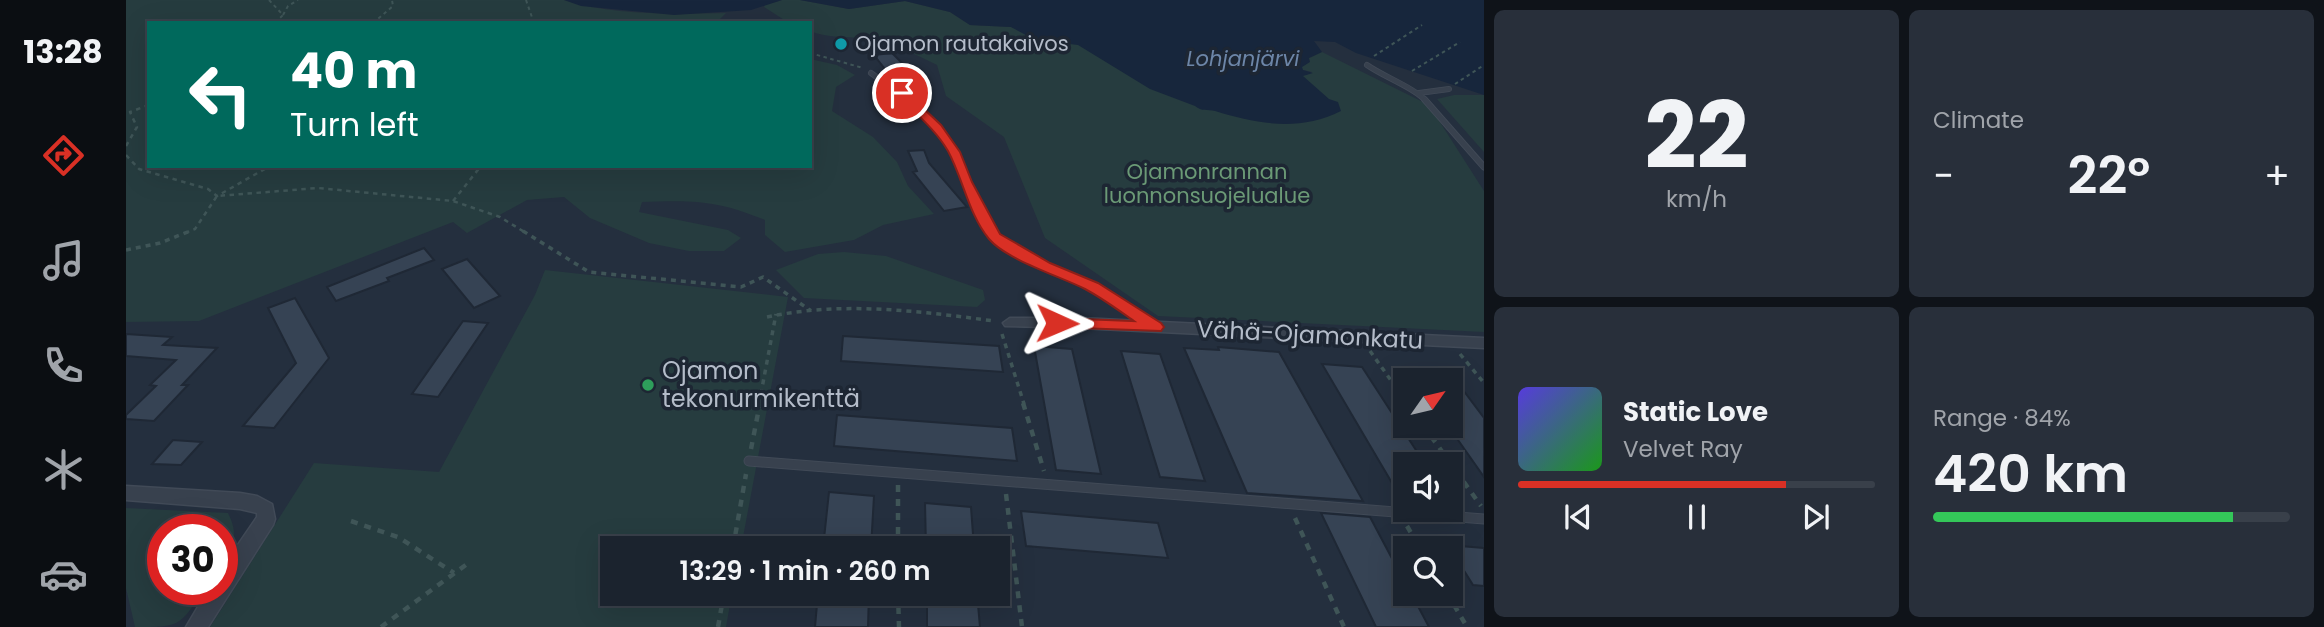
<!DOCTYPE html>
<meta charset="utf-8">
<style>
body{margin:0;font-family:Poppins,sans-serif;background:#282f3a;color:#f1f3f6;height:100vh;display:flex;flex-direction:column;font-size:26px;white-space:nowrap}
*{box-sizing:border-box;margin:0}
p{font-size:23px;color:#a0a4aa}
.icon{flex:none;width:38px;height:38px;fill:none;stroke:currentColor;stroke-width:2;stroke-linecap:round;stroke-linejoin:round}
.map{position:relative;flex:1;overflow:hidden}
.sheet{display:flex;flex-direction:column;gap:10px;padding:10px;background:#0f1319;width:840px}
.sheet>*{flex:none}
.guide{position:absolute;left:21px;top:21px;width:665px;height:147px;border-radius:0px;box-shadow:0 7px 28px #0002,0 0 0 2px #39404a;background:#00695c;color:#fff;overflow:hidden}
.needle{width:46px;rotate:56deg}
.controls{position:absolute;left:1267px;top:368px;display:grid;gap:14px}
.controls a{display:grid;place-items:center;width:70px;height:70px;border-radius:0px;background:#1b232e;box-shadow:0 7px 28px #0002,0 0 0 2px #39404a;font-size:35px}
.speed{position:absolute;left:21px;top:514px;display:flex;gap:14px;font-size:35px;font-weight:700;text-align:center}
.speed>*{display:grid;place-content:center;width:91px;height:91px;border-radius:50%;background:#1b232e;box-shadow:0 7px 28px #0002,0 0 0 2px #39404a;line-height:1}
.speed .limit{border:10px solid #d22;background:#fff;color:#111}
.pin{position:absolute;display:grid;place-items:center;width:60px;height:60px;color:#fff;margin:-30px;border:4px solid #fff;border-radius:50%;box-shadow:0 2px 7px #0007}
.me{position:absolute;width:77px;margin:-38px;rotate:91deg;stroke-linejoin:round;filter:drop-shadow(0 0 5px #0008)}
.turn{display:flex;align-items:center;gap:24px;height:147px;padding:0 28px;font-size:32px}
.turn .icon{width:91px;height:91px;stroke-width:2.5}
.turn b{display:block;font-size:49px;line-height:60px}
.big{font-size:52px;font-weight:600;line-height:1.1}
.sheet .card{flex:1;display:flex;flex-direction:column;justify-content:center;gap:10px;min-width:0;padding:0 24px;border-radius:10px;background:#282f3a}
.sheet .dial{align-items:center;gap:0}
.dial b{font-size:91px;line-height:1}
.song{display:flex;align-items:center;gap:21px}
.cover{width:84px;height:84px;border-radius:10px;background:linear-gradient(135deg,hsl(250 70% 55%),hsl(120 70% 35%))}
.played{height:7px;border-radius:4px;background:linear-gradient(90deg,#d93025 75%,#39404a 75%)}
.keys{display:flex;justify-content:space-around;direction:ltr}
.heat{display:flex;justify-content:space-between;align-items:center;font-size:38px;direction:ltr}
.charge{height:10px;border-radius:5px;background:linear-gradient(90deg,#34c759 84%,#39404a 0)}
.sheet .tiles{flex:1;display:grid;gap:10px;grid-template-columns:repeat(2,1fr)}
.trip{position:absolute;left:474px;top:536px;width:410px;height:70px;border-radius:0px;background:#1b232e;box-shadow:0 7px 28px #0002,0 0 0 2px #39404a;font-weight:600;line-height:70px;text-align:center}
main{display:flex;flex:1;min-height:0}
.menu{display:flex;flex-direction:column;width:126px;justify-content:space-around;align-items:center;background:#0b0e12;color:#a0a4aa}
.menu .icon{width:49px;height:49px}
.menu .active{color:#d93025}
.menu b{font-size:32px;color:#f1f3f6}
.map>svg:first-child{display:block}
.green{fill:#263c3f}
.water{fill:#17263c}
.building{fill:#364354;stroke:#1f2835;stroke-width:2}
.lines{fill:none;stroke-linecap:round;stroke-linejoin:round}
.service-far3-casing{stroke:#414a57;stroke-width:6}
.service-far2-casing{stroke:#414a57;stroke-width:7}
.service-far1-casing{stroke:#414a57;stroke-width:10}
.service-casing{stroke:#414a57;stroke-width:11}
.minor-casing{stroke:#414a57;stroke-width:3}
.path-far3{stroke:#3f5557;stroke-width:2;stroke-dasharray:3.5 3.5;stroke-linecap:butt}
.path-far2{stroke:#3f5557;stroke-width:2.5;stroke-dasharray:4.5 4.5;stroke-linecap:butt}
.path-far1{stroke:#3f5557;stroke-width:3.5;stroke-dasharray:5 5;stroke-linecap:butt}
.path{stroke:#3f5557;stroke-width:4.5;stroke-dasharray:7 7;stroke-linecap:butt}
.service-far3{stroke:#38414e;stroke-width:4.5}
.service-far2{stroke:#38414e;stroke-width:5}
.service-far1{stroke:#38414e;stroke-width:7}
.service{stroke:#38414e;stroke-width:9}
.minor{fill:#38414e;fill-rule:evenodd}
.route{fill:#d93025;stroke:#8d1f18;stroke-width:2}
.culture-dot{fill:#0f9aa8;stroke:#1d2633;stroke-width:2.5}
.leisure-dot{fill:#2e9e5b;stroke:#1d2633;stroke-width:2.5}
.labels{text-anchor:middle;stroke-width:7;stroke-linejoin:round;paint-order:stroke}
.far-poi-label{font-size:21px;fill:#b4bcc9;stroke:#1d2633;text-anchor:start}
.far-water-label{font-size:21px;font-style:italic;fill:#6d86a8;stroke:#1d2633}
.far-park-label{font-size:21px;fill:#6b9a76;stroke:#1d2633}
.street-label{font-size:24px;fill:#b4bcc9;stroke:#1d2633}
.poi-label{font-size:24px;fill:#b4bcc9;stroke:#1d2633;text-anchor:start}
</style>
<main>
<nav class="menu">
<b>13:28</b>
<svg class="icon active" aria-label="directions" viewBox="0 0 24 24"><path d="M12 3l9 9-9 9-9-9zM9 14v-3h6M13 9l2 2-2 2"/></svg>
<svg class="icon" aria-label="music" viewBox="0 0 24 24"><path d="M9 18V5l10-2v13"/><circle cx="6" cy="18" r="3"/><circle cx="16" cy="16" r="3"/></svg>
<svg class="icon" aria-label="phone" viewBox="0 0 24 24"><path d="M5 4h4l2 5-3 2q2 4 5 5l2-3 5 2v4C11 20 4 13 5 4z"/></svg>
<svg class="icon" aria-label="climate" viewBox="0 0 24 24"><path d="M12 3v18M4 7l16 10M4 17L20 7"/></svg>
<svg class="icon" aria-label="car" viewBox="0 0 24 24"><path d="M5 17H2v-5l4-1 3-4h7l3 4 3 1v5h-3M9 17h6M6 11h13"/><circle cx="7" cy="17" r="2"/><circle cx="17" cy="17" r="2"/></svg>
</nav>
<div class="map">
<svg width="1358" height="627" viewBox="0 0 1358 627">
<rect width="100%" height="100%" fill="#242f3e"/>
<!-- green -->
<path class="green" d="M0,0H438C489,16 546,14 600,13L590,23H23V166H684V59L711,65L729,75L710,87L706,111L747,137L771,162L782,186L808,214L757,225L728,240L659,252L639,235V220C591,200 567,200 516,202L513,212L602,230L615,238L598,251H563L523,243L464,218L438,197L401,200L341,233L327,222L73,321L0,322Z
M656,0H674L723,9L779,1L824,12L844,25L885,27L929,43L1040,47L1180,75L1186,72L1177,70L1175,67L1183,62V58L1196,52L1303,105L1358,191V332L1032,316L919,238L878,137L820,96L811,65C785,52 762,41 733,38C716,36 701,38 684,31V23H663L638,7L639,5Z
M1328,95H1358V152L1311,99Z
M718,252L760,256L857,290L859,300L851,307L678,298L650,270L692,254Z
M419,270L662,297L615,548H486V593H606L600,627H84L188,463L313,472L409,295Z
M0,508L102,513C112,533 109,543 96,562V530H37V590H78C53,627 54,627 9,627L0,588Z"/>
<!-- water -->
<path class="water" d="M438,0H1358V95L1230,53L1209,42L1188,41L1196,52L1183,58L1184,62L1176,67L1177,70L1187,73L1177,76L1203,99L1212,102L1215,111C1173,132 1132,124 1089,111C1081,109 1076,112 1069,106L1024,89L952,45L909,40L885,27L844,25L824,12L779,1L723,9L674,0H656L625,10L548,15L455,6Z"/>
<!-- building -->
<path class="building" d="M766,53L797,84L773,87L748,55Z
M798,150L803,163L841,207L818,211L787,172L791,171L782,151Z
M298,248L308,260L261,278L263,281L210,301L201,287Z
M341,259L374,296L348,308L316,269Z
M169,298L203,358L148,428L117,426L170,363L142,308Z
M337,321L362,323L312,397L286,394Z
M0,334L46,337L37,345L91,348L56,385H62L28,421L0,419V415L30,386L24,385L50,360L0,356Z
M717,336L873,346L877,372L715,361Z
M908,346L946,349L975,474L930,470Z
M1092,347L1153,352L1237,501L1121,493L1058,348L1093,350Z
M995,351L1034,354L1079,481L1034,477Z
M1196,364L1236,367L1299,464H1279V505Z
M1325,374L1358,418V477L1325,430Z
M711,415L886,428L891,461L708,446Z
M47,440L76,442L55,465L26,464Z
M703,492L748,496L745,548H697Z
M799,503L845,507L848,548H800Z
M895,511L1032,523L1042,558L900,546Z
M1195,513L1244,517L1279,583V593H1285L1303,627H1250Z
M1322,545L1358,548V586L1347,585Z
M692,593H743L742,627H689Z
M801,593H851L854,627H801Z"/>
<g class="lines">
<!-- service-far3 casing -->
<g class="service-far3-casing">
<path id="service-far3" d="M1241,65C1258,77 1289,88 1301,102
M745,73L784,102
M1293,93L1323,89"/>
</g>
<!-- service-far2 casing -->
<g class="service-far2-casing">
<path id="service-far2" d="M782,100C802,116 821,134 832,158C844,183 849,210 866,233
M1299,100L1358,167"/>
</g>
<!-- service-far1 casing -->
<g class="service-far1-casing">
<path id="service-far1" d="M864,231L888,252L967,287L1026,325"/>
</g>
<!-- service casing -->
<g class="service-casing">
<path id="service" d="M623,461L1358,519"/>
</g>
<!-- minor casing -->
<g class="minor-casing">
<path id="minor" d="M884,318H954L1358,338V348L954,328L879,326L877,323Z
M0,486L114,493L131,496L146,504L149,519L147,525L82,627H60L82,590H96V568L131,517V513L114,509L0,500Z"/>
</g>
<!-- path-far3 -->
<path class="path-far3" d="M143,0L157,15L149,23
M400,0L408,23
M157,15L162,6L172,0
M247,23L267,6L266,0
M684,53L737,68
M1248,56L1296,25
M1286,71L1334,42
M1329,84L1358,65"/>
<!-- path-far2 -->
<path class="path-far2" d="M0,146L11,127L4,112L23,105
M0,155L13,169L82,189L91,196L144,166
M327,201L355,166
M59,233L69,229L91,196L192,188L327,201L374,217L400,233"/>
<!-- path-far1 -->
<path class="path-far1" d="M397,231L463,272L615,287L637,277L685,311
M0,250L34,243L64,231
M641,317C716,301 793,311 868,321
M876,334L898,404
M1244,351L1279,400
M1334,354L1358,383
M633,404L650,314"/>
<!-- path -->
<path class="path" d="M897,403L918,471
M1297,425L1355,506
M625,449L634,403
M772,485V548
M880,494L896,627
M1169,518L1218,627
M225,521L272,537L328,573
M1281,526L1294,548
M607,548L620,474
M772,593L773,627
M1321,593L1341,627
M255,627L341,564
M592,627L598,593"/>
<!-- service-far3 -->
<use href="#service-far3" class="service-far3"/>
<!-- service-far2 -->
<use href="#service-far2" class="service-far2"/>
<!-- service-far1 -->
<use href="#service-far1" class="service-far1"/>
<!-- service -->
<use href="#service" class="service"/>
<!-- minor -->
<use href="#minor" class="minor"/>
</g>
<!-- route -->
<path class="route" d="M772,91H779L815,125L834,152L846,182L874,234L924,263L972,283L1035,323L1038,327L1035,331L925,327L923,323L931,318L1008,321C992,310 976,298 959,289C933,276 881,260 863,239C843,215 837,179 822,151C810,130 789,113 772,95Z"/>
<!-- markers -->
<circle class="culture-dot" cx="715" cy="44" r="7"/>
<circle class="leisure-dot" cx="522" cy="385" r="7"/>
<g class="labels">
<!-- far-poi labels -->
<g class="far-poi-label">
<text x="729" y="51">Ojamon rautakaivos</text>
</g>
<!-- far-water labels -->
<g class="far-water-label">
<text x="1117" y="66">Lohjanjärvi</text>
</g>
<!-- far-park labels -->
<g class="far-park-label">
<text x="1081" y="179">Ojamonrannan<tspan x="1081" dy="24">luonnonsuojelualue</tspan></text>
</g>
<!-- street labels -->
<g class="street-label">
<text transform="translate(1184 335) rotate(3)" y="8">Vähä-Ojamonkatu</text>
</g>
<!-- poi labels -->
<g class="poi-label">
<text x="536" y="379">Ojamon<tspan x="536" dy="28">tekonurmikenttä</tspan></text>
</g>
</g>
</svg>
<div class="controls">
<a><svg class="needle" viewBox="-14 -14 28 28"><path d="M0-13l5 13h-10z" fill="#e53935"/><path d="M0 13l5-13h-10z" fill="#a0a4aa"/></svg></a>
<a><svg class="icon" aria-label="sound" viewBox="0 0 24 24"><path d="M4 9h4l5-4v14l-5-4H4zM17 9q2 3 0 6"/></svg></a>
<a><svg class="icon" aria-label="search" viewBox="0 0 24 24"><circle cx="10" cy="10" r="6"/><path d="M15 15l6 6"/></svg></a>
</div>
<div class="speed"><div class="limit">30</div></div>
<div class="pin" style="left:776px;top:93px;background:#d93025"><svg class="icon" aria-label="arrive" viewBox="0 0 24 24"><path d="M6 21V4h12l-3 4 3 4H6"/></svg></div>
<svg class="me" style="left:931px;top:323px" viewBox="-20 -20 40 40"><path d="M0-17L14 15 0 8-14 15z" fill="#d93025" stroke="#fff" stroke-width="4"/></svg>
<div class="trip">13:29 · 1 min · 260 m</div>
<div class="guide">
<div class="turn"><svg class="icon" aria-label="left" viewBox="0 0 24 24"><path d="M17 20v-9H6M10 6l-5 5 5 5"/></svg><div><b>40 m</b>Turn left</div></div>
</div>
</div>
<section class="sheet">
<div class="tiles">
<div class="card dial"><b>22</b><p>km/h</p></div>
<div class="card"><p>Climate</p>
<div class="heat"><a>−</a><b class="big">22°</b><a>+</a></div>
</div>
<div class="card">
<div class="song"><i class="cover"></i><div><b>Static Love</b><p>Velvet Ray</p></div></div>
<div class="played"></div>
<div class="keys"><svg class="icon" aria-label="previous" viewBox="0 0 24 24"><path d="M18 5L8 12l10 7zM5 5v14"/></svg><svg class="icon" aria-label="pause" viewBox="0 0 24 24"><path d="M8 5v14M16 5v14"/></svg><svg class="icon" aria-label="next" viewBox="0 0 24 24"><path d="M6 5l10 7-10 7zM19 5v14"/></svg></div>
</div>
<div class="card"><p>Range · 84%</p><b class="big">420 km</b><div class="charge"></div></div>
</div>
</section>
</main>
